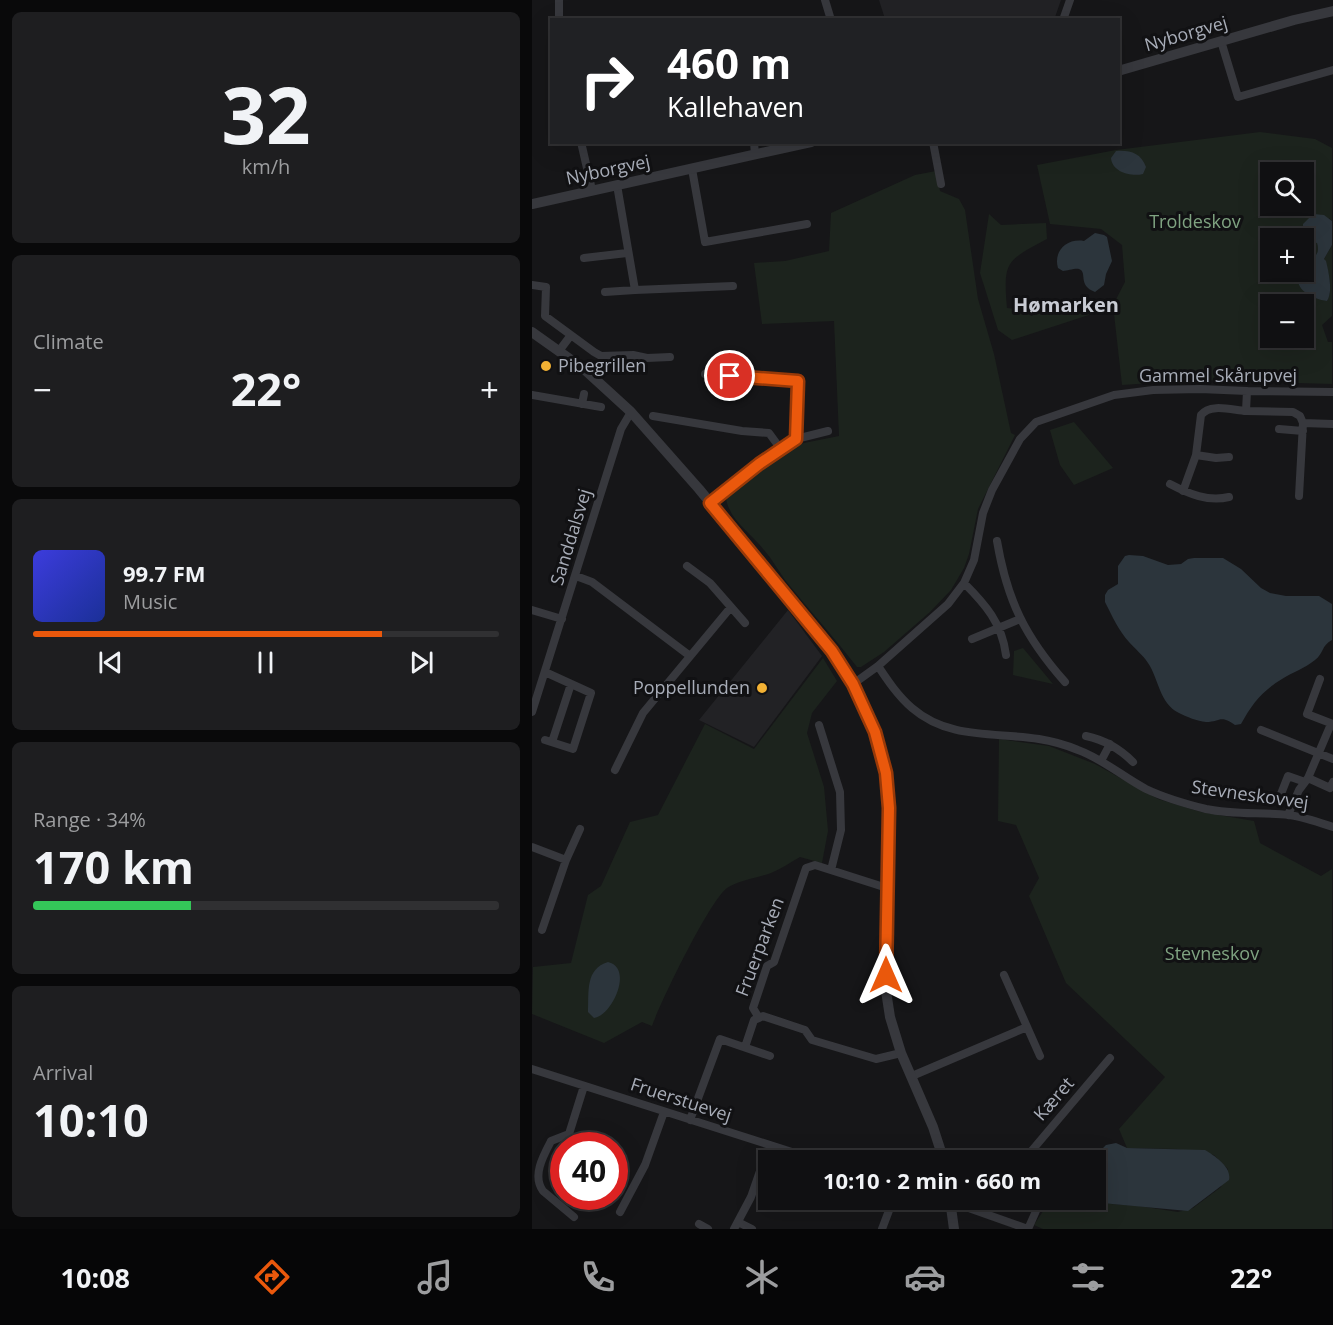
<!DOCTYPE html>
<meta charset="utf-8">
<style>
body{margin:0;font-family:"Open Sans",sans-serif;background:#1e1e20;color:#f1f3f6;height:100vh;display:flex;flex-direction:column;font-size:22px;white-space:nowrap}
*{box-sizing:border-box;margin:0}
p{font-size:20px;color:#9c9d9f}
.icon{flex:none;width:33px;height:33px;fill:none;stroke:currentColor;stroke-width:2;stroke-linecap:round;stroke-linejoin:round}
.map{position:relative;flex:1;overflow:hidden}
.drawer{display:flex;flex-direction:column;gap:12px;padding:12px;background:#09090a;width:532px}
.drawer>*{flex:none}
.guide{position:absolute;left:18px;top:18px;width:570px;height:126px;border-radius:0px;box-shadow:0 6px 24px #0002,0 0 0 2px #303032;background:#202124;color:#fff;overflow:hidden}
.fabs{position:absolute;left:728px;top:162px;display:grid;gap:12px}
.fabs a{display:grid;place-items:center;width:54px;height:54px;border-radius:0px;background:#101012;box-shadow:0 6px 24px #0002,0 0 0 2px #303032;font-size:30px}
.speed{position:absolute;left:18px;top:1132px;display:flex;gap:12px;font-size:30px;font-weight:700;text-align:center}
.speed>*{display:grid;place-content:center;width:78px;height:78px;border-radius:50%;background:#101012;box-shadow:0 6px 24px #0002,0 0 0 2px #303032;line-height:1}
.speed .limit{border:9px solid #d22;background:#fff;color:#111}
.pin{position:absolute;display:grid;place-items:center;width:51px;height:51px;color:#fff;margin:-26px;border:3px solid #fff;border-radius:50%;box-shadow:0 2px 6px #0007}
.me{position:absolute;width:66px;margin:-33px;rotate:0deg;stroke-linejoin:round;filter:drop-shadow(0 0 4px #0008)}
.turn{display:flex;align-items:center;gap:21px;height:126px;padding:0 18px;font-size:27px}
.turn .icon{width:78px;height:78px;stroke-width:2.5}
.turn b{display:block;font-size:42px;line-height:51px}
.big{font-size:45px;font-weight:700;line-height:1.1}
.drawer .card{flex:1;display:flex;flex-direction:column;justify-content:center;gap:9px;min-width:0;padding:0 21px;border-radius:9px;background:#1e1e20}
.drawer .dial{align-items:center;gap:0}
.dial b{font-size:78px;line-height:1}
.song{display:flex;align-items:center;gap:18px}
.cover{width:72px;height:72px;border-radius:9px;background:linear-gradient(135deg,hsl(240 70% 55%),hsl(230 70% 35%))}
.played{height:6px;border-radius:3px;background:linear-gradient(90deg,#ea580c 75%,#303032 75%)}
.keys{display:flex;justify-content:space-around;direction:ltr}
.heat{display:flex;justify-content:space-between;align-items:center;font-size:33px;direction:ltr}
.charge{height:9px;border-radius:4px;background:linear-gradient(90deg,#34c759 34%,#303032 0)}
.trip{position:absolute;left:226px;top:1150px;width:348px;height:60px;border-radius:0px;background:#101012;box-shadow:0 6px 24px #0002,0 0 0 2px #303032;font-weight:700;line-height:60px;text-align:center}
.dock{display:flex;height:96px;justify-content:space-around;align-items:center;background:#060607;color:#9c9d9f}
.dock .icon{width:42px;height:42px}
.dock .on{color:#ea580c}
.dock b{font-size:27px;color:#f1f3f6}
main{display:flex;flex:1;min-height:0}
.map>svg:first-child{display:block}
.built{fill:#222225}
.green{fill:#1c231d;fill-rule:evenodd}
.water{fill:#2c353c}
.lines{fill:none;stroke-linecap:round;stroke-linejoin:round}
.minor{stroke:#37383d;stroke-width:8}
.tertiary{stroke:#37383d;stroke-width:10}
.route-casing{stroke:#983908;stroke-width:15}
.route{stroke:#ea580c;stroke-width:10}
.poi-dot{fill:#f2b134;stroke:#111113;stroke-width:2}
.labels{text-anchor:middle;stroke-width:6;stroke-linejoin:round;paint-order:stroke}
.street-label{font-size:18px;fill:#a8adb8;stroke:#111113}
.park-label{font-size:18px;fill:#7fa381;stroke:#111113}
.poi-label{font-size:18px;fill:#a8adb8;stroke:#111113;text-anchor:start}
.neighbourhood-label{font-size:20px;font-weight:bold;fill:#c9ccd4;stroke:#111113}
</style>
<main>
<section class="drawer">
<div class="card dial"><b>32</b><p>km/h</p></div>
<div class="card"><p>Climate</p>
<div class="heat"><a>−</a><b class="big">22°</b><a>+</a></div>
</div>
<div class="card">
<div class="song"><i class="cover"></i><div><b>99.7 FM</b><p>Music</p></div></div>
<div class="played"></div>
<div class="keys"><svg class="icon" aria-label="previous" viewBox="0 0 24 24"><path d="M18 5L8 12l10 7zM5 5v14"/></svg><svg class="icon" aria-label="pause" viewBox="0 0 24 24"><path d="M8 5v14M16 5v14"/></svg><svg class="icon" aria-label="next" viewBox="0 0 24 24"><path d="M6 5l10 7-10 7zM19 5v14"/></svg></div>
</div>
<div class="card"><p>Range · 34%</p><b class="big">170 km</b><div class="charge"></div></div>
<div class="card"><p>Arrival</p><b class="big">10:10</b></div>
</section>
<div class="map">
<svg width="801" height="1229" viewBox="0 0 801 1229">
<rect width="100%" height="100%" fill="#161618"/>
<!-- built -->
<path class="built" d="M347,0H529L522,20L353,19Z
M256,610L290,656L222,747L167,720Z"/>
<!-- green -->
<path class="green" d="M728,132L783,139L800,148V221L797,218L785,243C789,255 781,258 771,265V238H738V272H766L765,278L778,295L795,301C801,291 797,270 792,259L800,245V316L790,325L796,342H800V384L665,380L590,385L581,305L593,282L590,245L569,229L518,224L505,165L584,150ZM738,172H771V206H738ZM738,304H771V338H738Z
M404,171L408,191L427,199L433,210L446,299L462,354L479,433L483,435L446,509L437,554L432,568L419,590L398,612L352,652L329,667H325C302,637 277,610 253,580C246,570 240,559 232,550C219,533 197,520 194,498L243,458L267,444L307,436L302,321L230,324L222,263L253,261L297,251L299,213L383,175Z
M457,214L469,225L514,223L515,239C474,261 471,261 475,308L535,315L572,310L480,340L466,330L448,273Z
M542,422L581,468L542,485L528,465L518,430Z
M491,648L521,684L481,675L482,651Z
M291,658L305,681L280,713L275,733L292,787L296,831L290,863L268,857C259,862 249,869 239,873C226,878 207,880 195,888C178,900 128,1003 120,1026L110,1022L72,1043L0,1014L1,967L39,963L56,895L69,886L98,822L126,815L173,724L222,749Z
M467,739L517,746L563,764L626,799L669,812L722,821L728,843L789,876L800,869V1229H511L502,1225L513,1208L524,1200L607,1206L646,1212L661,1208L689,1187L696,1169L682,1155L645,1149L595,1148L587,1129L633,1077L534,983L497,896L507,878L484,825L466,821Z"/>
<!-- water -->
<path class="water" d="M584,151C598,150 609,153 614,167L611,174C599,177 580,172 579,158Z
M781,214L792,215L800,221V245L792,259L794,261C797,273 801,292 795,301C779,298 762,290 766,272H771V265C780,258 789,256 785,243L776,241L771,236V224Z
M563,233L572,235L575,237L580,261L574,274L572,285L563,292C545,285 556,272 547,269C543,268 535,271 531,271L526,268C521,251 535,238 552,241Z
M597,555L611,556L636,565L649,564L656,559L662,558H691L709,569L729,588L738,593L754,596H787L800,604V640C789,646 792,653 783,660C772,669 761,672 750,679C730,691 720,704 709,724L703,725C688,714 688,722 674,722C665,721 655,717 647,713C627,703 627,679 616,663C611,655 603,649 597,642C587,631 580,616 573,602V595L576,590L586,584V566L593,556Z
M76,962C102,968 80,1016 62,1018L56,1012C57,992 53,969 76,962Z
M584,1143L595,1148L673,1150C683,1156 700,1167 697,1180L656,1211L537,1200H564V1161H543L555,1155L562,1157L574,1145Z"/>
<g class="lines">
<!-- minor -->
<path class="minor" d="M27,0V20
M293,0L299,20
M531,20L538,0
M689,41L706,97L801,70
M49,142L60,190
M222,142L223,155
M401,142L409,184
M160,169L173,242L275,224
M85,185L103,290L201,286
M52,258L95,253
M0,285L14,287L13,316L62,352L69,356L101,355L115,358L138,357
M73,292L103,290
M27,351L39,335
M173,374L266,381L264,439
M715,391L714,411L761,412L768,416L771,423L767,496
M0,395L69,407
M50,404L52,394
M121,416L210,431L237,433L248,448
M771,423L801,424
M747,429L771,431
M664,455L684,458L697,457
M638,484C657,494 676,502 697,497
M651,491L664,455L669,415C678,403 700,410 714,411
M179,503L248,448L264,439L296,431
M465,541C475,600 493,637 533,682
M155,566L178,583L213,623
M44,576L60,582L158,656
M432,583C453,604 470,623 474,655
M0,610L30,619
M440,639L488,619
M346,666C356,681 366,696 380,708C417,740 463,732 507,739C520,741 534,745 546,750C571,759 591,777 614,789C633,798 654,804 674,809C702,815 729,812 757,815C772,817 786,822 801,827
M788,679L775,714L801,724
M321,684L346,666L416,604L432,583L442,560L451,513L460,490L488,439L504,422L582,395L621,390L668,389L715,391L801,392
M0,712L89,429L99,412
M287,725L308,792L309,830L299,870
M729,730L801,759
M554,736C573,740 587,748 601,762
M13,740L41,749L59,693L13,672
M20,742L39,684
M569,761L578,744
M83,770L111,713L199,607
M776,778L798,788L801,782
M747,799L756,776L773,782
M756,815L767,790L776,778L799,724
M0,847L34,860
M10,930L34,860L48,829
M472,975L508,1056
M227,1018L231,1016L273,1030L280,1040L344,1059L369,1053
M213,1047L222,1020L227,1018L221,1008L235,966L242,962L274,868L283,865L355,888
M0,1069L288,1161
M380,1076L495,1027
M158,1120L188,1039L238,1056
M491,1161L578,1058
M414,1200L496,1229
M88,1212L113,1165L132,1112
M42,1217L11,1191C0,1176 11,1156 19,1141L37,1134L52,1086
M206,1222L220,1229
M167,1224L176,1229
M202,1229L219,1197L237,1145
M350,1229L361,1200
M496,1229L504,1211L502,1200"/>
<!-- tertiary -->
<path class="tertiary" d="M586,71L762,20L801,11
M0,204L279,142
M0,332L52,369L99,412L167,489L300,651L321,684L343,732L354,773L357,808L354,991L358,1017L369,1053L401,1127L412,1161
M418,1200L422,1229"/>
</g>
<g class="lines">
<!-- route casing -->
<g class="route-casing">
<path id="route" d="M198,376L266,381L264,439L227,464L178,503L300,651L321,684L343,732L354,773L357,808L354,975"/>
</g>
<!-- route -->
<use href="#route" class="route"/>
</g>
<!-- markers -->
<g class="poi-dot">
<circle cx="14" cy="366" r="6"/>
<circle cx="230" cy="688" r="6"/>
</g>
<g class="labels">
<!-- street labels -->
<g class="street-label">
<text transform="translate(654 34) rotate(-16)" y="6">Nyborgvej</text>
<text transform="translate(76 170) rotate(-12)" y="6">Nyborgvej</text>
<text x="686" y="382">Gammel Skårupvej</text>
<text transform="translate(39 537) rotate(-73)" y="6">Sanddalsvej</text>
<text transform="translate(718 795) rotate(8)" y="6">Stevneskovvej</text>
<text transform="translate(228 947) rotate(-69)" y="6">Fruerparken</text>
<text transform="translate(522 1099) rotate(-49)" y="6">Kæret</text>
<text transform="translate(149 1100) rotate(18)" y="6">Fruerstuevej</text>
</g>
<!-- park labels -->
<g class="park-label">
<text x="663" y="228">Troldeskov</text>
<text x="680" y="960">Stevneskov</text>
</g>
<!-- poi labels -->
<g class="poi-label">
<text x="26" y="372">Pibegrillen</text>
<text x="218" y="694" text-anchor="end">Poppellunden</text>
</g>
<!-- neighbourhood labels -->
<g class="neighbourhood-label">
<text x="534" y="312">Hømarken</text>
</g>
</g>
</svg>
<div class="fabs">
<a><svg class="icon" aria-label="search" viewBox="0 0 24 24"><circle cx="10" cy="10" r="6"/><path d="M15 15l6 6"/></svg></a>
<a>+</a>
<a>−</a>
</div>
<div class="speed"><div class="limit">40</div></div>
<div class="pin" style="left:198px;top:376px;background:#d93025"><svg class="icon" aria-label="arrive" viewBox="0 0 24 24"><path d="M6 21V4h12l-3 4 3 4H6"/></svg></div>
<svg class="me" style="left:354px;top:975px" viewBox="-20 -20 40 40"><path d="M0-17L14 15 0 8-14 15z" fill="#ea580c" stroke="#fff" stroke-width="4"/></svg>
<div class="trip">10:10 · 2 min · 660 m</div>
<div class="guide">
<div class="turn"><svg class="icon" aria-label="right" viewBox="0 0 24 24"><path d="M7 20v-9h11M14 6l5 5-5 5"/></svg><div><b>460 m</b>Kallehaven</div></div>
</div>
</div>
</main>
<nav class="dock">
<b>10:08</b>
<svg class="icon on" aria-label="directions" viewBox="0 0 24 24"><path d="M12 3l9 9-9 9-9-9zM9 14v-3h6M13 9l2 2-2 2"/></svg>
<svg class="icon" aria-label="music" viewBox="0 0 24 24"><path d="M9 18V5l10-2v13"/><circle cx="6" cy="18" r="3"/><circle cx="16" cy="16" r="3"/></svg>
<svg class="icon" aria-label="phone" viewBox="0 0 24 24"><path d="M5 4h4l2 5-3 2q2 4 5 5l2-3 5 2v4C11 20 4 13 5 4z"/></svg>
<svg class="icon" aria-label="climate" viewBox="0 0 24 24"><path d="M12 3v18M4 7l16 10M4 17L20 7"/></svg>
<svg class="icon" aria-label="car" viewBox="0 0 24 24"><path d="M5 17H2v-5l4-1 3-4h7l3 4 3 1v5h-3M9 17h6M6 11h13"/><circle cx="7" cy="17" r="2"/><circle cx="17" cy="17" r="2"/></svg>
<svg class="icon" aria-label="filters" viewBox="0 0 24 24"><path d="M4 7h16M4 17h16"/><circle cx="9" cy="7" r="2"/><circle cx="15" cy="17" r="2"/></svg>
<b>22°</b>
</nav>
